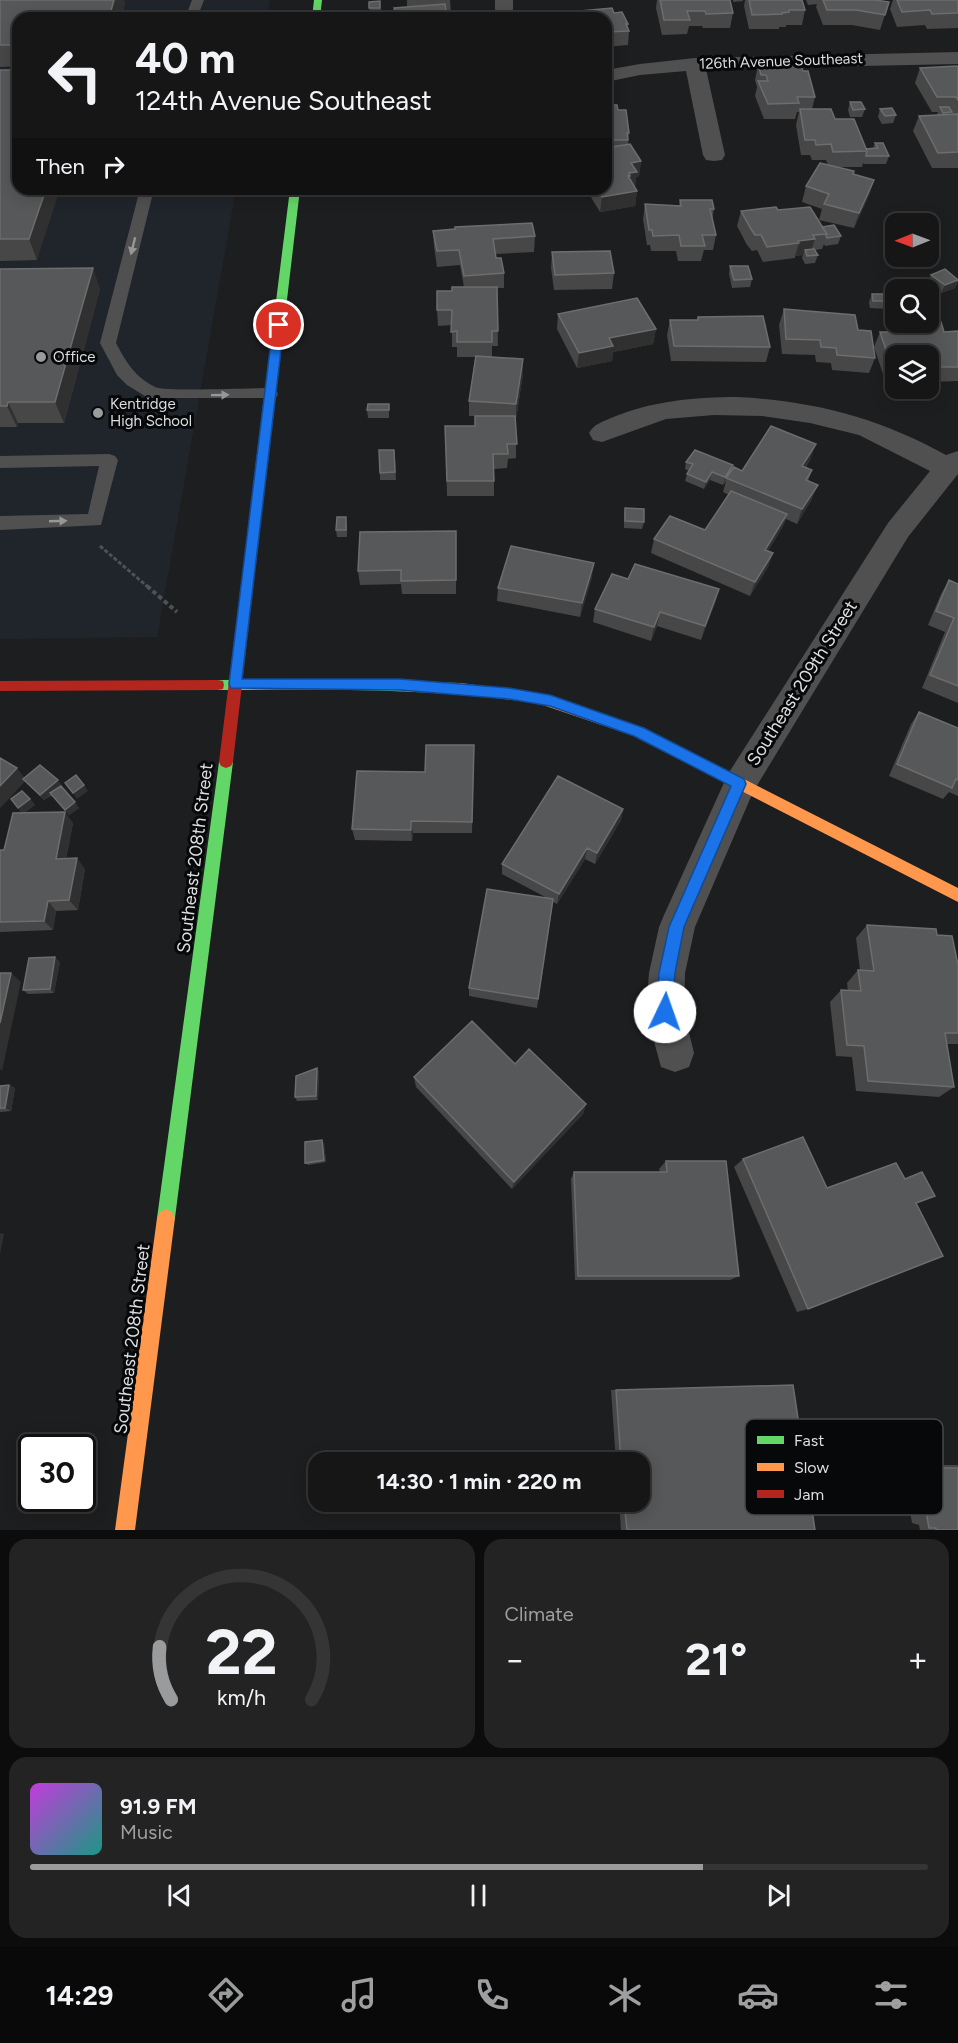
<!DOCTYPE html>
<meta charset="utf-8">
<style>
body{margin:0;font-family:Figtree,sans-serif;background:#232324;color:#f1f3f6;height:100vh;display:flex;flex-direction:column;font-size:22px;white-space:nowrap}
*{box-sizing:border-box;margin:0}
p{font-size:20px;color:#9e9fa1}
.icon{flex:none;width:33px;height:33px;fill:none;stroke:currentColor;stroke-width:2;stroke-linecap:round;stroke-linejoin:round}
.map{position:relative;height:1530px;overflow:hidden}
.side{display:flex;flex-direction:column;gap:9px;padding:9px;background:#0c0c0d;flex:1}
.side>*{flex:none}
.hud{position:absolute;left:12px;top:12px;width:600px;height:183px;border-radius:18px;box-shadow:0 3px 15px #0003,0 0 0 2px #353536;background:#161617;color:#f1f3f6;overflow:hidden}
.needle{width:39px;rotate:269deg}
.buttons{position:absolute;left:885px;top:213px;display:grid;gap:12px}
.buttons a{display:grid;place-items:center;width:54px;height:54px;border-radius:12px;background:#161617;box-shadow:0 3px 15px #0003,0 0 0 2px #353536;font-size:30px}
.speed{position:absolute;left:18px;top:1434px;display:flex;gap:12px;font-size:30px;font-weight:700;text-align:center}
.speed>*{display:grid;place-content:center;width:78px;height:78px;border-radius:50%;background:#161617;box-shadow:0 3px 15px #0003,0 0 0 2px #353536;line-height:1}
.speed .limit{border:3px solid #111;border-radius:9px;background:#fff;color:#111}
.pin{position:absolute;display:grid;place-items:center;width:51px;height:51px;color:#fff;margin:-26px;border:3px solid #fff;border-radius:50%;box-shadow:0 2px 6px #0007}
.me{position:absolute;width:66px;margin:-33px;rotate:3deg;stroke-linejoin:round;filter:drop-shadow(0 0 4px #0008)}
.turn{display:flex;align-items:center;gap:21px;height:126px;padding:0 24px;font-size:27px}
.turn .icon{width:78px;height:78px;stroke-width:2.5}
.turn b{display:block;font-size:42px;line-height:51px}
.then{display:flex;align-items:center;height:57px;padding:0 24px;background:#0003;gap:12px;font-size:22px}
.big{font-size:45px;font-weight:700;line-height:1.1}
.side .card{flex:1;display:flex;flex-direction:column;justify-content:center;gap:9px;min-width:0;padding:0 21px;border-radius:18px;background:#232324}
.side .dial{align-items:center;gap:0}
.dial svg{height:156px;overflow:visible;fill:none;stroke:#353536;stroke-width:7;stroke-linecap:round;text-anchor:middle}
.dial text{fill:#f1f3f6;stroke:none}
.song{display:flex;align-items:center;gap:18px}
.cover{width:72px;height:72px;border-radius:9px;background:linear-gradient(135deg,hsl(290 70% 55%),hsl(170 70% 35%))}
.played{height:6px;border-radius:3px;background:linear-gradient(90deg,#9a9b9c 75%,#353536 75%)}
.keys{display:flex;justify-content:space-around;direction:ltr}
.heat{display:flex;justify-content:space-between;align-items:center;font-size:33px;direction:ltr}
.side .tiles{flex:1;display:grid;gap:9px;grid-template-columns:1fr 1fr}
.card:last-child{grid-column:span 2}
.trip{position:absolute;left:308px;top:1452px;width:342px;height:60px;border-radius:18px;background:#161617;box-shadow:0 3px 15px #0003,0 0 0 2px #353536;font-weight:700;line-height:60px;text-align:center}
.tabs{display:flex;height:96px;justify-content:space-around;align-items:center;background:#090909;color:#9e9fa1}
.tabs .icon{width:42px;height:42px}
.tabs .current{color:#9a9b9c}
.tabs b{font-size:27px;color:#f1f3f6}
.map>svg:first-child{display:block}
.built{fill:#20252b}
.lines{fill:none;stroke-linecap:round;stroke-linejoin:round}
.path-far1{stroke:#505152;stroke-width:3;stroke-dasharray:4 2;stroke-linecap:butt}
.path{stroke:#505152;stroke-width:4;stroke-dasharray:4.5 3;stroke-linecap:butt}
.lane{fill:#505051;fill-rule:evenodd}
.street{fill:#505051;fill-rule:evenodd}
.fast{fill:#63d668;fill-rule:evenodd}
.slow{fill:#ff974d;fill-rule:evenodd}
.jam{fill:#b3261e;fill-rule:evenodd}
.wall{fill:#474748}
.shaded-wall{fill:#303031}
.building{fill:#575859;stroke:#6c6d6e;stroke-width:1.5}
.oneway{fill:#969798}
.route{fill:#1a73e8;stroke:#114b97;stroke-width:1.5}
.poi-dot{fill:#9a9b9c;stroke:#070809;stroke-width:2}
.labels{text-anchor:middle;stroke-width:6;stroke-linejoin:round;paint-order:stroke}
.far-street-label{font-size:15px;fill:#dddedf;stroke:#070809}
.far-poi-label{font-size:15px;fill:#dddedf;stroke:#070809;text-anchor:start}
.street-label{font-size:18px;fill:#dddedf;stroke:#070809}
.key{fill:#070809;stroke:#474849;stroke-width:1.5}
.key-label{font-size:16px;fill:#dddedf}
</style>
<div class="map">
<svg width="958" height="1530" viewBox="0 0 958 1530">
<rect width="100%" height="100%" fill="#1d1e1f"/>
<!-- built -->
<path class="built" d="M0,0H270L267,18H18V189H236L157,637L0,639Z"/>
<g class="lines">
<!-- path-far1 -->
<path class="path-far1" d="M100,546L148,587"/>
<!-- path -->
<path class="path" d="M147,586L177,612"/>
<!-- lane -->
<path class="lane" d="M192,0H204L197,18H185Z
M140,189H154L116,343C126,362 135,377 155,387C166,392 251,388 270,388L276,390L278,394L276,398H148L127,385L117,375L100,343Z
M109,454L115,456L118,460L101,525L0,530V516L88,514L99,466L0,468V456Z"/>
<!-- street -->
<path class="street" d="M495,0H513V18H495Z
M958,52V64L706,69L725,155L722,160L714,161L706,160L703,155L686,71L640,75L606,82V70L640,64L695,58Z
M738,397C815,401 879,418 946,455L958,451V474L908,537L753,792L695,927L685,973L684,1012L694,1053L689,1067L675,1072L661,1067L646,1012L649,973L659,927L664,915L728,774L888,523L930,471L859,435L810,423L762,416L714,415L666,419L602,442L593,440L589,433C594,424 602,422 611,418C652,401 693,397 738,397Z"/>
<!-- fast -->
<path class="fast" d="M314,0H322L320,18H312Z
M290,189H300L267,470L261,474L255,470Z
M340,679L461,683L542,694L547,695L548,699L547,703L542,704C434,688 327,689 218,690L213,689L212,685L213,681L218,680Z
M226,756L231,758L233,762L175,1218L172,1224L166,1227L160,1224L157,1218L219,762L221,758Z"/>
<!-- slow -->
<path class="slow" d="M542,694L644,728L958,888V902L634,736L537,703L536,699L537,695Z
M166,1209L172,1212L175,1218L135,1530H115L157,1218L160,1212Z"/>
<!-- jam -->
<path class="jam" d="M261,466L267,470L233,762L231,766L226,768L221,766L219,762L255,470Z
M218,680L223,681L224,685L223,689L218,690L0,691V681Z"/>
</g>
<!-- wall -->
<path class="wall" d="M0,0L125,3L121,18H18V66L0,67Z
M407,0H450L451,13H446L447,18H394V8L407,7Z
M657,0H730L733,13L730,28H703L702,26H689L687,34L662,35L656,8Z
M733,0H743V1L733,2Z
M745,0H802L805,10L802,25H786V27H779V29H749L744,6Z
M806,0H875L889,2L880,30L852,25H823L816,7L817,4L808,5Z
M893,0H958V28L927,29L925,25L897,27L890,9Z
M380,1L381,9L380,18H370L369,2Z
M559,13H614L628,24V27L629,31L628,45L606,47V18H559Z
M758,65L803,71L815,97L812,109L835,119L866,149L873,148L875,143L889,156L886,164H864L863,163L862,167H835L853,175L874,180L869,195L854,228L819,220L822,209L802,202L806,186L828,165L826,160H812L810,155H801L796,125L799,112H797L795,119H764L755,96L757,87L755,80Z
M920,68H958V168H932L913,131L919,116L937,115L938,112H932L915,83Z
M0,70L37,260L0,261Z
M606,98L610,105L618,110L629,133L628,144L641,161L639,176L636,177L635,187L637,191L635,206L600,212L586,189H606Z
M850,102L865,109L862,117H850L848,110Z
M880,109L896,115L893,123L882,124L878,117Z
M680,200L714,209L712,220L716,235L713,250H704L701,261H678L676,251H651L650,245H647L643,219L645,204L679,206Z
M778,210L822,227L841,236L838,244L825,246L824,244L822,249L815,250L818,255L815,263L805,264L802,258L803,255L795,256V258L763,262L757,250L752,251L747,245L737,226L741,211Z
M433,231L535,236L534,252L496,254V258L504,273V288H497L498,346H492V357L523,374L516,419V458L508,459L507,468L494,469V496H447L445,426H475V416H469V401L475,357H457V347H452V325L438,326L437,310L464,287L460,265L437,267L434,246Z
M552,252L614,273L612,289L554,290L551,268Z
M730,266L752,279L750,287L732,288L729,274Z
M0,269L100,289L64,423H18L17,427H0Z
M931,275L958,280V281L955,288L941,293L928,283Z
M872,294L890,301L887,309L870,308L869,302Z
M784,309L858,330L875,358L869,373L832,370L831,363L816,362L815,355L782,354L779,325Z
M558,314L656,329L653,344L613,352L612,361L577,368L557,329Z
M698,317L770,347L766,362L671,361L667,335L670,320H697Z
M920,322L944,332L958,331V381L928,382V356H896V377H884L874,347L880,332H916Z
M389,404V418H368L367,410Z
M395,457L396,480H380V473Z
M811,458L806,467L812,470L808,481L812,499L797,524L786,519L782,528L768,551L773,553L768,567L750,596L651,553L654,539L705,530L729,495L723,492L726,481L723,485L710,480L704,489L685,481L687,474L689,471L685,469L686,462L733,465L732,471H742Z
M625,508L644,522L642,529L624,528V515Z
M347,524V537H337L336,530Z
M456,531V594H402L401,584L360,585L358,571Z
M592,577L580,617L497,601L498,588Z
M628,579L719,589L715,603L701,640L657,626L651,641L593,622L595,609Z
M949,580L958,584V703L922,688L945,632L928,625L941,594Z
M919,712L958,728V796L949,792L943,799L889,776L911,724Z
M474,757L472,833H413L412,841L355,840L352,829L425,772Z
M24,778L62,786L61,787L79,808L69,815L52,795L44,800L25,781L0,808Z
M11,799H30L35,805L24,813L73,823L66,859L85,869L78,910L56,911L53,930L0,932V850H4L22,813Z
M623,809L621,820L595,864L585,859L557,904L553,902L537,1008L469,996V988L547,898L502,874V864Z
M867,925L937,935L958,965V1044H947L954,1087L939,1097L856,1091L852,1057L836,1056L830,1002L841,990L848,991L847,983L858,970H860L856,938Z
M60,962L54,993L28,994L23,990Z
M515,1064L586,1104L583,1114L512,1189L416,1087L414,1077Z
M317,1068L319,1072L318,1100L297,1101L295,1097Z
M9,1085L15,1088L11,1111L0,1112V1086Z
M324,1143L326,1162L308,1165L305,1163Z
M743,1159L827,1188L917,1204L808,1309L797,1312L734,1167Z
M666,1161L739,1276L730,1280H575L571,1179L574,1172H660L659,1169Z
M793,1385L815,1530H621L619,1502H639V1462H616L611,1390Z
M902,1465H958V1530H920L919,1525L912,1523Z"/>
<!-- shaded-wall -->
<path class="shaded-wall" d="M114,0H124L125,3L121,18H109Z
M641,161L639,176L636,177L635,187L626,192L631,163Z
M874,180L869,195L854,228L859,213Z
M46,189H60L37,260L29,239Z
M637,191L635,206L600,212L602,197Z
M815,239L810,254L805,250L803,255L795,256L799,243L798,241Z
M93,268L100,289L64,423L55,402Z
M958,280L955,288L941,293L945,285Z
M656,329L653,344L613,352L612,361L577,368L579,353L609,338Z
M523,359V374L516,419V404Z
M8,402L18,423L17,427L7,406Z
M816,444L811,458L797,480L802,466Z
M733,465L731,473L726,478L723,485L725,477Z
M712,472L710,480L704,489L706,482Z
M818,485L812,499L797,524L802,509Z
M787,514L782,528L760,564L765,550Z
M773,553L768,567L750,596L755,582Z
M594,563L592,577L580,617L582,603Z
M719,589L715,603L701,640L705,626Z
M660,612L657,626L651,641L654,627Z
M17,768L26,780L23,779L25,781L0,808V786Z
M58,780L62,786L44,800L40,795Z
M84,785L88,791L77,799L73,793Z
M30,799L35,805L23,814L18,808Z
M75,802L79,808L69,815L65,810Z
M623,809L621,820L595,864L597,853Z
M65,812L73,823L64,870L56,859Z
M411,821L413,833L412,841L411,830Z
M587,848L585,859L557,904L559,894Z
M77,858L85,869L78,910L69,900Z
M48,901L56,911L53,930L44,921Z
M55,957L60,962L54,993L50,989Z
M11,973L21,982L2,1071L0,1069V1023Z
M317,1068L319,1072L318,1100L316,1096Z
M9,1085L15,1088L11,1111L5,1108Z
M586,1104L583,1114L512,1189L514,1182Z
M322,1140L324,1143L326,1162L324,1160Z
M0,1233L4,1234L0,1254Z"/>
<!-- building -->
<path class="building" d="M0,0H114L109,18H18V45H0Z
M660,0H730L733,13L706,14L705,11H687L690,20H664Z
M749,0H802L805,10H789V12L782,13V14L752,15Z
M823,0H875L889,2L885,15L856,10H827Z
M897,0H958V13L932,14L930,10L902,12Z
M380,1V8H369V2Z
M445,4L447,18H396L394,8Z
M612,8L614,13L622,12L628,24H626L629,31L606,32V18H562L559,13Z
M370,11H379L378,16H370Z
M800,64L803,71H808L815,97H797L799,103L768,104L758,81H768L766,75H761L758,65Z
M957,66L958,68V100L956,97H937L920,68Z
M0,70H18V189H46L29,239H0Z
M606,98H609L610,105H617L618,110H626L629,133H627L628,140H606Z
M850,102H861L865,109L853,110Z
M940,107H949L952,112L943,113Z
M892,108L896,115L885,116L880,109Z
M800,109H831L835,119H854L867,151L833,152L831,144L816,145L815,140H805Z
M958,114V152L938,153L919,116Z
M875,143H883L889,156H866V155L867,151L866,149L878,148Z
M630,144L641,161L631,163L637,172L629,173L630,176H628L637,191L602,197L597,189H606V148Z
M820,163L854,171L853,174L874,180L859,213L824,204L829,194L806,186Z
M680,200H712L714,209H710L716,235H702L705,246H681L679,235L653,236L652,230H649L645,204L681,206Z
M776,207L778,210L810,207L827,234L813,235L815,239L798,241L799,243L767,247L761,235H755L751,229L741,211Z
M532,223L535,236L493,239L496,258H501L504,273L464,276L459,250L437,251L433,231L455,229V227Z
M834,225L841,236L827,238L826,236L827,234L822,227Z
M814,249L818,255L807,256L805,250Z
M610,251L614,273L555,275L552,252Z
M730,266H748L752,279L734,280Z
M93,268L55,402H8L7,406H0V269Z
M945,269L958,280L945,285L931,275Z
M452,287H497L498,331H492V342H457V331L451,332L452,310H437V291H452Z
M872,294H888L890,301H873Z
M637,298L656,329L609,338L613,346L579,353L558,314Z
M784,309L855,315L858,330L871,331L875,358L837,355L836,348L821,347L820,340L786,339Z
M763,316L770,347L674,346L670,320H698V317Z
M920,322H941L944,332L958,331V367H934L932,362H928V356H896V362H890L880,332H923Z
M476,356L523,359L516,404L469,401Z
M368,404H389V410H367Z
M475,416H515L517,444H507L508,454H493L494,481H447L445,426H475Z
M771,426L816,444L802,466L812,470L806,480L818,485L802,509L726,478L734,467L742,471Z
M379,450H394L395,472L380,473Z
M695,450L733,465L725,477L712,472L706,482L687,474L693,464L686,462Z
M731,491L787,514L765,550L773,553L755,582L654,539L670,516L705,530Z
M625,508L644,509V522L625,521Z
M337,517H346V530H336Z
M456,531V580L401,581V570L358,571L360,532Z
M511,546L594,563L582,603L498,588Z
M635,564L719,589L705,626L660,612L654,627L595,609L612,574L628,579Z
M949,580L958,584V686L930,675L954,618L936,611Z
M919,712L958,728V780L956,779L952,788L897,764Z
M426,745H474L472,822L411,821V830L352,829L357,771L425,772Z
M0,758L17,768L0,786Z
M40,765L58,780L40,795L23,779Z
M76,775L84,785L73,793L65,783Z
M558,776L623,809L597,853L587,848L559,894L502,864Z
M61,786L75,802L65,810L50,793Z
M22,791L30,799L18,808L11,799Z
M65,812L56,859L77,858L69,900L48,901L44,921L0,922V850H4L13,813Z
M487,889L553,899L538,999L469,988Z
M867,925L936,929L937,935L952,936L958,965V1033H945L954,1087L868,1081L864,1046L847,1045L841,990L861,991L858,970L874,971Z
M55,957L50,989L23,990L29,958Z
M0,973H11L0,1023Z
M472,1021L515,1064L529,1049L586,1104L514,1182L414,1077Z
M317,1068L316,1096L295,1097L296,1076Z
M9,1085L5,1108H0V1086Z
M803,1137L827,1188L896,1163L905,1179L922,1172L935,1196L916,1203L943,1256L808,1309L743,1159Z
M322,1140L324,1160L305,1163V1142Z
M666,1161H726L739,1276H578L574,1172H667Z
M793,1385L815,1530H627L624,1502H639V1462H621L616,1390Z
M918,1468H958V1530H936V1528H929Z"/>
<!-- one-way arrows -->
<defs><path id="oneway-solid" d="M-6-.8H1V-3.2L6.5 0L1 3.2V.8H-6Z" transform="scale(1.5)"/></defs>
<g class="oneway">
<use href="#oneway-solid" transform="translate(133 246) rotate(104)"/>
<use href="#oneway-solid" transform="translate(220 395) rotate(-1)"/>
<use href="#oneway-solid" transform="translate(58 521) rotate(-2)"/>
</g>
<!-- route -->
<path class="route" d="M279,322L284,325L242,679H400L509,688L550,695L644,728L744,779L746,784L684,927L675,973L671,1017L665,1019L660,1017L657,1012L659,973L669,927L731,786L634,736L550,706L509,699L400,690L231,688L229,684L273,325Z"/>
<!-- markers -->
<g class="poi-dot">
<circle cx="41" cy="357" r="6"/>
<circle cx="98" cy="413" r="6"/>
</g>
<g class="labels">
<!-- far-street labels -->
<g class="far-street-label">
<text transform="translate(781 61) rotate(-2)" y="5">126th Avenue Southeast</text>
</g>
<!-- far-poi labels -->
<g class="far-poi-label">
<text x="53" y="362">Office</text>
<text x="110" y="409">Kentridge<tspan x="110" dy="17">High School</tspan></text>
</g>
<!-- street labels -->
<g class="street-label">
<text transform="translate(802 683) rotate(-58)" y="6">Southeast 209th Street</text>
<text transform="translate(195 858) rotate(-83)" y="6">Southeast 208th Street</text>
<text transform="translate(132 1339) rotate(-83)" y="6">Southeast 208th Street</text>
</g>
</g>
<!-- legend -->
<rect x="745" y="1419" width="198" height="96" rx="9" class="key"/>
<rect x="757" y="1436" width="27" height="8" fill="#63d668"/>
<rect x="757" y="1463" width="27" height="8" fill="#ff974d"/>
<rect x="757" y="1490" width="27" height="8" fill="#b3261e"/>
<g class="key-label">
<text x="794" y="1446">Fast</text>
<text x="794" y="1473">Slow</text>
<text x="794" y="1500">Jam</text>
</g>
</svg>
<div class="buttons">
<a><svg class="needle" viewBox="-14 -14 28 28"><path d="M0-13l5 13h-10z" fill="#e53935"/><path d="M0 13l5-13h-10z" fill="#9e9fa1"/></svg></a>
<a><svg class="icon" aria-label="search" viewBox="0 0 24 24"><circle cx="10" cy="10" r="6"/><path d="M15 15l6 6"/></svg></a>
<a><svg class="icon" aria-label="layers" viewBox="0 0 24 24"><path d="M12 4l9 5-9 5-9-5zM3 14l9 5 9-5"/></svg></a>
</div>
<div class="speed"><div class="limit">30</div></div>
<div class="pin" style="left:279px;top:325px;background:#d93025"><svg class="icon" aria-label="arrive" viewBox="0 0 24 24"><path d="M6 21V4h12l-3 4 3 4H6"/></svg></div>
<svg class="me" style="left:665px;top:1012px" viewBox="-20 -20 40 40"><circle r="19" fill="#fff"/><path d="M0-13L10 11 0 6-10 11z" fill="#1a73e8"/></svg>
<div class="trip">14:30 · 1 min · 220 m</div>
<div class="hud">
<div class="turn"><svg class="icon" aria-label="left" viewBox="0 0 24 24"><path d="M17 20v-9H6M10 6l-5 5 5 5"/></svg><div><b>40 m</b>124th Avenue Southeast</div></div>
<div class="then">Then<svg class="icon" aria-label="right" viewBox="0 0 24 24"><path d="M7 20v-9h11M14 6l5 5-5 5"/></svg></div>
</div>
</div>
<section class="side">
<div class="tiles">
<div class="card dial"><svg viewBox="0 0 100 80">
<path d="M14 69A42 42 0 1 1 86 69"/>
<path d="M14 69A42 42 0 0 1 8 42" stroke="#9a9b9c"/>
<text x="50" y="56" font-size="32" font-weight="700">22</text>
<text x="50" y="72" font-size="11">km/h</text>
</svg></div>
<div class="card"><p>Climate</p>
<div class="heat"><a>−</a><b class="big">21°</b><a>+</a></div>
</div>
<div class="card">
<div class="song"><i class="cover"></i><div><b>91.9 FM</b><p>Music</p></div></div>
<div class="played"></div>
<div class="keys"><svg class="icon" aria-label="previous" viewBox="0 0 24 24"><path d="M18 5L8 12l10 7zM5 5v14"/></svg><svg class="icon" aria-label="pause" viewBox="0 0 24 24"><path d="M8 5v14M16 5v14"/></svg><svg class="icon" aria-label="next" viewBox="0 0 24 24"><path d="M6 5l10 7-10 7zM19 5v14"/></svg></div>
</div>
</div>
</section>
<nav class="tabs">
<b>14:29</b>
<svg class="icon current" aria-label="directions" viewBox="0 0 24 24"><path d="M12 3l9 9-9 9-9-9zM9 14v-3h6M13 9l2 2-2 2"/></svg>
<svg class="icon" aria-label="music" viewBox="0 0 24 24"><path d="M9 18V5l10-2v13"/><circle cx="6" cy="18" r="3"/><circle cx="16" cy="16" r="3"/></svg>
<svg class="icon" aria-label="phone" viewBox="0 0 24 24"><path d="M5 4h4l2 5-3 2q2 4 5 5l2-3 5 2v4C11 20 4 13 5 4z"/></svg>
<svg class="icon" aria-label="climate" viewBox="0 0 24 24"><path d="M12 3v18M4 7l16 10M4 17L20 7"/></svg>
<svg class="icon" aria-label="car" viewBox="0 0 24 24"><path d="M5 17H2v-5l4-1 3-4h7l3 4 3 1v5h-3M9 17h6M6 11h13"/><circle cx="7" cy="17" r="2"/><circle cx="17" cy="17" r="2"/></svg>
<svg class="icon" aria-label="filters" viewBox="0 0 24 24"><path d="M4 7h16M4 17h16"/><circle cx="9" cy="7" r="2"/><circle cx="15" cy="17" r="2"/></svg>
</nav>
